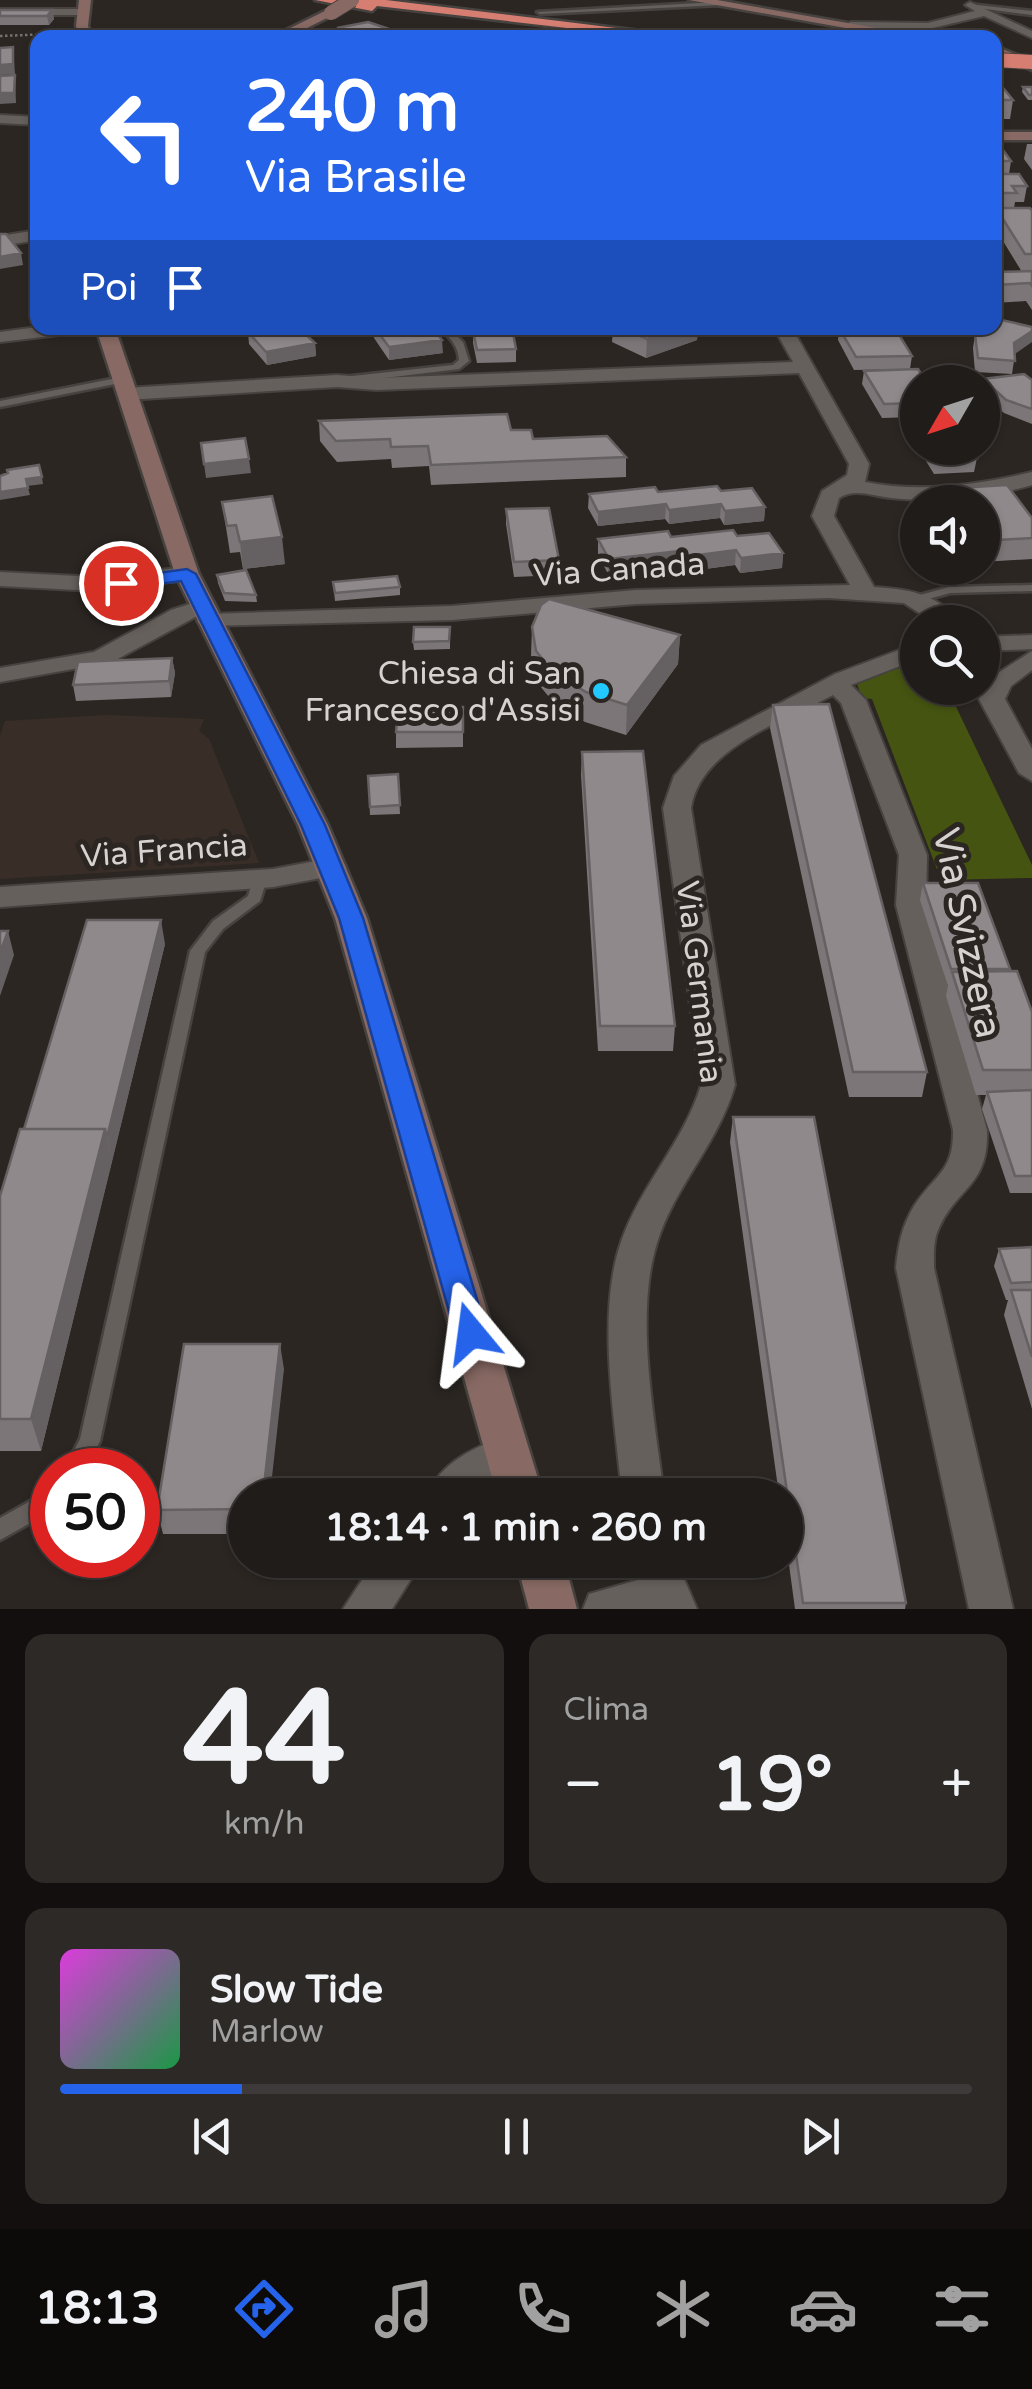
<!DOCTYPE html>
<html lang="it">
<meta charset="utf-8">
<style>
body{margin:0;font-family:"Varela Round",sans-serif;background:#2d2927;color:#f1f3f6;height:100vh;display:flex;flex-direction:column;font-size:38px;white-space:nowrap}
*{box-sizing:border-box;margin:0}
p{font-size:32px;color:#a2a1a2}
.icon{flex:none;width:55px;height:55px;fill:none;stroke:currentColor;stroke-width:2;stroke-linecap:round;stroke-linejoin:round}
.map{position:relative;height:1609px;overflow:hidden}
.sheet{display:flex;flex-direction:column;gap:25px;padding:25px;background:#120f0e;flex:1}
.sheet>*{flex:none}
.top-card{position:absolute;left:30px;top:30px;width:972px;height:305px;border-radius:20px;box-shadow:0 2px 8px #0004,0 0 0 2px #3d3a39;background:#2563eb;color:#fff;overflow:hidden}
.needle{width:65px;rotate:231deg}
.tools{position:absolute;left:900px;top:365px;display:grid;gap:20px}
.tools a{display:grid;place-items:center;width:100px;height:100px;border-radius:50%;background:#201c1a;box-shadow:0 2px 8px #0004,0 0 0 2px #3d3a39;font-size:50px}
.speed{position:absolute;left:30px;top:1448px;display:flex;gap:20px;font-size:50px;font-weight:700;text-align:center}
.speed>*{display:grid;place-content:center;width:130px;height:130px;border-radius:50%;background:#201c1a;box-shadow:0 2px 8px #0004,0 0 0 2px #3d3a39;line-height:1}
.speed .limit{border:15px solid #d22;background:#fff;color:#111}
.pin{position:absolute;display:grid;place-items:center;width:85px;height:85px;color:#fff;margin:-42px;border:5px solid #fff;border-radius:50%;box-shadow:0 2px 10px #0007}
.me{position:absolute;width:110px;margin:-55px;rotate:344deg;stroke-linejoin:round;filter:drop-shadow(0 0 8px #0008)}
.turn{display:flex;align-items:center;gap:35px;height:210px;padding:0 50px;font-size:45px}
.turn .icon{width:130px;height:130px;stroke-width:2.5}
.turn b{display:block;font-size:70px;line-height:85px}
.then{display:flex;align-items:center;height:95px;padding:0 50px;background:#0003;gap:20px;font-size:38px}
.big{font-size:75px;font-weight:700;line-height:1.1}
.sheet .tile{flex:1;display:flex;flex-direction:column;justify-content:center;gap:15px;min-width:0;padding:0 35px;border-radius:20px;background:#2d2927}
.sheet .dial{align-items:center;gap:0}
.dial b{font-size:130px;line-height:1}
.song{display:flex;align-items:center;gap:30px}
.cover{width:120px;height:120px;border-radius:15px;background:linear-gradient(135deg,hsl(300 70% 55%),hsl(140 70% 35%))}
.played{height:10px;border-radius:5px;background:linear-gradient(90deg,#2563eb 20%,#3d3a39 20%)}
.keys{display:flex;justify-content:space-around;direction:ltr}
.heat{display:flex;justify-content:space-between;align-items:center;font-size:55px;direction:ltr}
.sheet .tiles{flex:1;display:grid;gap:25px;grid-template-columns:1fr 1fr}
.tile:last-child{grid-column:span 2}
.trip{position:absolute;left:228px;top:1478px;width:575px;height:100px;border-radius:50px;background:#201c1a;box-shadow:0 2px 8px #0004,0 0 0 2px #3d3a39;font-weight:700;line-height:100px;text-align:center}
.tab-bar{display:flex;height:160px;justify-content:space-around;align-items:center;background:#0d0b0a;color:#a2a1a2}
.tab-bar .icon{width:70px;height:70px}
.tab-bar .on{color:#2563eb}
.tab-bar b{font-size:45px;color:#f1f3f6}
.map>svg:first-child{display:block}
.built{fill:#392e27}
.green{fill:#455411}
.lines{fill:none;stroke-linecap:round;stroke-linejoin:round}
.lane-casing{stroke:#46423f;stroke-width:5}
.street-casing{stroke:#46423f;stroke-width:4}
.secondary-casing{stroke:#46423f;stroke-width:5}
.highway-casing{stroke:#46423f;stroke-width:5}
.path{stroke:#75716e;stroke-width:2.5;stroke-dasharray:2.5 2.5;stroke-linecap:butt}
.lane{fill:#66605d;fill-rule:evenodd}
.street{fill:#66605d;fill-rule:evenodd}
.secondary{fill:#886963;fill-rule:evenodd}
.highway{fill:#d67e72;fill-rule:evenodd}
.secondary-bridge-casing{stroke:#46423f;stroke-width:16;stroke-linecap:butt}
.highway-bridge-casing{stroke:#46423f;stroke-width:16;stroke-linecap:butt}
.secondary-bridge{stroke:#886963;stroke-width:14}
.highway-bridge{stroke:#d67e72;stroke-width:14}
.wall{fill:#7c7678}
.shaded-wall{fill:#656061}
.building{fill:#90898b;stroke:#656061;stroke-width:2.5}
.route{fill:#2563eb;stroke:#184099;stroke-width:2.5}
.poi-dot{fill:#22c9fe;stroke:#2b2622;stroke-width:4}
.labels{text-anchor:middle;stroke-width:10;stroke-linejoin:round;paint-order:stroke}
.street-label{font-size:32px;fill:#d6d2d0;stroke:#2b2622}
.poi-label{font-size:32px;fill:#d6d2d0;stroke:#2b2622;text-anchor:end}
.near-street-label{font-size:38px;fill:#d6d2d0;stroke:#2b2622}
</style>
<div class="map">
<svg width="1032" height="1609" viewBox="0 0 1032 1609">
<rect width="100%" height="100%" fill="#2b2622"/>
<!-- built -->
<path class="built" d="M106,715L204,719L199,731L209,739L259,863L0,879V736L5,721Z"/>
<!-- green -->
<path class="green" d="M917,658L918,688H947L1032,865V878L941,880L872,699L862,698L856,681Z"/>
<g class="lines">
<!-- lane casing -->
<g class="lane-casing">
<path id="lane" d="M718,2L720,5L540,14L537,12Z
M968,4L1032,11V15L970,7Z
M440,328H449L463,342L469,361L459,369L343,383L338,380L343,377L453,365L459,360C458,345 450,338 440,328Z
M122,377L127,380L125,382L0,407V401Z
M1032,585V591L950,593L917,602L911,599L913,597L949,587Z
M260,874L267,879L260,901L223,929L205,952L100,1441L85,1470H64L80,1439L190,951L213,921L248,896L253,879Z
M52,1483V1508L48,1513L0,1540V1518L34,1499L45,1486Z"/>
</g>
<!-- street casing -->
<g class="street-casing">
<path id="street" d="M970,2L1032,31V38L984,16L928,29L851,28L845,25L851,22L928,23L975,11L965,5Z
M0,9H83L89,12L83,15H0Z
M0,115L38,117V125L0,123Z
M38,230V240L0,246V236Z
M38,327L84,328H85L76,333L0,342V332Z
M774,328H792L869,464L865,482C920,493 978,485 1032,472V485C987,498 938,503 891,498C871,496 856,488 839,498L834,516L874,587C907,589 938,593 959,622H933L904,603L828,598L636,604L452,620L201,626L197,621L209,614L452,606L636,590L850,585L812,516L822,491L847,475L849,464L799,373L377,390L337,387L126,400L117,394L126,388L337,375L377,378L793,362Z
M187,567L198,574L195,579L96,591L0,586V572L96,577Z
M202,600L210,602L214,607L112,662L0,682V668L94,652L171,610Z
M1032,635V649L982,651V637Z
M918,643V659L851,685L866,700L927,855L926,905L987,1130C989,1186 957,1187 939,1228C933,1240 934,1255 934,1268L1013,1609H969L896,1268C898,1245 902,1226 914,1206C934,1175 954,1172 953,1130L896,905L899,855L841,703L833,695C784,721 700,748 691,808L735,1085C718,1144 674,1187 657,1243C634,1316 655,1420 664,1495H622C615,1420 596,1314 621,1242C640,1186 684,1142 701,1085L663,808L674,776L701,745L835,674Z
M1032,651V670L1011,686L1005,699L1032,749V781L1019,773L973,688H982V674L992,677Z
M332,858L342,860L346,867L342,874L273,887L0,907V887L273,869Z
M507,1435L521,1441L528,1454L521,1467L490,1481L476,1495H427C442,1461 474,1448 507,1435Z
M375,1560H423L392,1609H343Z
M632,1560H676L697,1609H583L589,1594L641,1579Z"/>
</g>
<!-- secondary casing -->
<g class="secondary-casing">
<path id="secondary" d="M79,0H91L88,26L93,38H80L76,26Z
M689,0H717L933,38H901Z
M327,10L337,13L287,38H270Z
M995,46L1032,61V70L995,55Z
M995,132H1032V140H995Z
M96,328H115L199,574L328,825L367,918L543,1495H497L335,918L298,825L175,574Z
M516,1560H564L577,1609H529Z"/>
</g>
<!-- highway casing -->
<g class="highway-casing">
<path id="highway" d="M315,0H386L698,38H654L377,6L372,11Z"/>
</g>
<!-- path -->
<path class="path" d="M0,36L52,34
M163,38L169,33"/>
<!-- lane -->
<use href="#lane" class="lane"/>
<!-- street -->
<use href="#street" class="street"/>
<!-- secondary -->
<use href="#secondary" class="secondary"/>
<!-- highway -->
<use href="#highway" class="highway"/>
<!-- secondary-bridge casing -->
<g class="secondary-bridge-casing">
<path id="secondary-bridge" d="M331,13L352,0"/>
</g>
<!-- highway-bridge casing -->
<g class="highway-bridge-casing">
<path id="highway-bridge" d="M995,60L1032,62"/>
</g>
<!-- secondary-bridge -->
<use href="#secondary-bridge" class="secondary-bridge"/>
<!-- highway-bridge -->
<use href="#highway-bridge" class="highway-bridge"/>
</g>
<!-- wall -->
<path class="wall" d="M0,10H52L54,19L49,25H0Z
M337,28L416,38L338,36Z
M995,78L1013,100L1010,119H995Z
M1023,87H1032V100H1028L1022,92Z
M1027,144H1032V170L1024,159Z
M995,150L1011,161L1009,174L1027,186L1024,202H1015L1014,208L1032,211V310L1026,301L995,303V272H1022L995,228Z
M373,328H433L443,353L389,360L374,338Z
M613,328H698L697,340L646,358L612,342Z
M839,328L912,356L910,369L854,370L838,340Z
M473,331L516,349V362L477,363L473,343Z
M248,332L315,343L316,356L267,365L249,344Z
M975,335L1015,354L1012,374L975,372L973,348Z
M864,371L918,382V417L882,418L862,384Z
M983,379L1032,380V424L1004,413L982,394Z
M319,421L511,430L533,439L626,457V477L431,485L429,466L392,468L391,459L337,462L320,441Z
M916,427H918V447L914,441Z
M918,448H971L977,458L974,472L934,474Z
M941,489L1032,518V559L982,562V502H939Z
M721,491L765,507L764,521L724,525L720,518L669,524L665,519L598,526L588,508L589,494Z
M222,502L285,564L243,569L240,552L230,553Z
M506,509L559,560V575L514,577L506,524Z
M737,536L783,553L782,568L740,573L735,565L682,572L678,566L608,574L598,554V539Z
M217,575L256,595L257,602L225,601L218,583Z
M333,582L400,587V595L335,601Z
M450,627V649L414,650L413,642Z
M532,627L680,635L678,664L626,735L585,722L554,703L535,680L531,656Z
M172,658L175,673L171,697L76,701L73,685Z
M773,705L927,1072L922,1097H849L770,728Z
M463,707V747L396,748V732Z
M582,752L675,1026L673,1051H598L581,775Z
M398,774L400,814L370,815L368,776Z
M923,883L1010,969V971L1032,1012V1193H1010L982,1109L986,1095H976L946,996L948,986L920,900Z
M165,944L41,1451H0V1196L24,1129Z
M733,1117L906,1603L905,1609H795L785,1535V1495H779L730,1142Z
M1032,1247V1409L1004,1315L1008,1300H1006L994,1266L999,1249Z
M284,1369L245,1495V1534H163L157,1510Z"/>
<!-- shaded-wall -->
<path class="shaded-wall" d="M52,10L54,19L49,25L47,16Z
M13,47L15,74L0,75V65Z
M15,75L16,103L0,104V93Z
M21,253L23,265L0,269V257Z
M214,328H258L215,335Z
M680,328H698L697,340L646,358L647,339Z
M1032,331V342L1012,356L1014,343Z
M442,340L443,353L389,360V347Z
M315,343L316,356L267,365L266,352Z
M249,459L251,473L206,478L204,464Z
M42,477L43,484L27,486L26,479Z
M28,488L30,495L0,500V492Z
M666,504L665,519L598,526V512Z
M721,504L720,518L669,524V510Z
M765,507L764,521L724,525L725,511Z
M282,537L285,564L243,569L240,542Z
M736,550L735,565L682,572L683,557Z
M679,551L678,566L608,574L609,559Z
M783,553L782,568L740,573L741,558Z
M680,635L678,664L626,735L627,705Z
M172,658L175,673L171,697L169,681Z
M161,920L165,944L112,1162L107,1137Z
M8,931L14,955L0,996V953Z
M105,1129L112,1162L41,1451L31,1419Z
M280,1344L284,1369L270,1495H263Z"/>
<!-- building -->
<path class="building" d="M0,10H52L47,16H0Z
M368,22L416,38H331L353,33L337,28Z
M310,31L328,38L277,37Z
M13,47V64L0,65V48Z
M15,75L14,93H0V76Z
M995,78L1013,100H995Z
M1023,87H1032V95H1029Z
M995,150H1003L1011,161H995L1004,174H1019L1027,186H1012L1017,193H995Z
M996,208H1030L1032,211V254H1025Z
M0,234H6L21,253L0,257Z
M1032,271V286L1030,283L995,285V272Z
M997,319L1032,327V331L1014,343L1015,361L978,358L975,335L986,328H995V320Z
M270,328H299L315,343L266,352L248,332Z
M375,328H433L442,340L389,347Z
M500,328H512L516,349L477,350L473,331Z
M622,328H680L647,339Z
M839,328H895L912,356L856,357Z
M918,369L926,382H918V403L884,404L864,371Z
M1024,374L1032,380V409L1006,400L983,379Z
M507,414L511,430H531L533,439L607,436L626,457L431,465L428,446L391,447L390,439L336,441L319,421Z
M245,438L249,459L204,464L201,443Z
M928,448H971L977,458L936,460Z
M39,465L42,477L26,479L28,488L0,492V476L8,473L7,470Z
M1007,485L1032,518V538L982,541V502H953L941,489Z
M717,486L721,491L752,488L765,507L725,511L721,504L669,510L666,504L598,512L589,494L655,487L658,492Z
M272,496L282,537L240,542L236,525L227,526L222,502Z
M549,508L559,560L514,562L506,509Z
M733,530L737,536L769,533L783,553L741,558L736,550L683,557L679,551L609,559L598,539L668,531L671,537Z
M246,570L256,595L224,593L217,575Z
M397,576L400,587L335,593L333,582Z
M549,599L680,635L627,705L586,692L554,673L536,651L532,627L541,605Z
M414,627H450L449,641L413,642Z
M172,658L169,681L73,685L78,662Z
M829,704L927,1072H853L773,705Z
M398,707H463V732H396Z
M643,751L675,1026H600L582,752Z
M398,774L400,805L370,807L368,776Z
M923,883H978L1010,969H951Z
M87,920H161L107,1137L105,1129H24Z
M0,931H8L0,953Z
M1017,971L1032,1012V1070H983L952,972Z
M1032,1090V1176H1015L987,1092Z
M733,1117H814L906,1603H803Z
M20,1129H105L31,1419H0V1196Z
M1032,1247V1282L1011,1283L999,1249Z
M1011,1290H1032V1357Z
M184,1344H280L263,1495H245V1509L157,1510Z"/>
<!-- route -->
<path class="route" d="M187,569L196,574L325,825L363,918L487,1333L483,1343L471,1347L460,1343L455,1333L339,918L301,825L181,581L121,589L111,583L121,578Z"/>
<!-- markers -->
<circle class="poi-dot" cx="601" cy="691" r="10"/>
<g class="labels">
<!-- street labels -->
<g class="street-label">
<text transform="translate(619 569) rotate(-4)" y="11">Via Canada</text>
<text transform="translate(164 850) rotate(-4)" y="11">Via Francia</text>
<text transform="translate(700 982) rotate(83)" y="11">Via Germania</text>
</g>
<!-- poi labels -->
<g class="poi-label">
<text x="581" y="684">Chiesa di San<tspan x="581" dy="37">Francesco d'Assisi</tspan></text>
</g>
<!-- near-street labels -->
<g class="near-street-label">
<text transform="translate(968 933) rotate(78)" y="13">Via Svizzera</text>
</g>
</g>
</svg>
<div class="tools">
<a><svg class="needle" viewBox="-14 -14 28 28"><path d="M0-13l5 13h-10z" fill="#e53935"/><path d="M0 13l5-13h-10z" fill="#a2a1a2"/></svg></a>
<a><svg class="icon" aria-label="sound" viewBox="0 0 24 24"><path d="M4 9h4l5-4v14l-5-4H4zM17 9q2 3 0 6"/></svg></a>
<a><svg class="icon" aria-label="search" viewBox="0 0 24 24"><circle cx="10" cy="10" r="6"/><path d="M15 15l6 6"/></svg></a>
</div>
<div class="speed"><div class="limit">50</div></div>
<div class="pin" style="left:121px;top:583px;background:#d93025"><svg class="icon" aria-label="arrive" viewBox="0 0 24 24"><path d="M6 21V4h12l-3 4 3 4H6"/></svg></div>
<svg class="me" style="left:471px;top:1333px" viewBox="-20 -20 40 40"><path d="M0-17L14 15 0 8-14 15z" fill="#2563eb" stroke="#fff" stroke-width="4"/></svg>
<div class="trip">18:14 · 1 min · 260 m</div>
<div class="top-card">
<div class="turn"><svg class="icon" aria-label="left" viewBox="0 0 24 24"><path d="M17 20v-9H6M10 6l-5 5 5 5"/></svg><div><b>240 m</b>Via Brasile</div></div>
<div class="then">Poi<svg class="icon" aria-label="arrive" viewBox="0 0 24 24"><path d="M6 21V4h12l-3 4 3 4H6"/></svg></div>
</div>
</div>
<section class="sheet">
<div class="tiles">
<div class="tile dial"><b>44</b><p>km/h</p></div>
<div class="tile"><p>Clima</p>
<div class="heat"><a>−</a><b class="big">19°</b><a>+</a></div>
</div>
<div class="tile">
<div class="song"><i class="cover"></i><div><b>Slow Tide</b><p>Marlow</p></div></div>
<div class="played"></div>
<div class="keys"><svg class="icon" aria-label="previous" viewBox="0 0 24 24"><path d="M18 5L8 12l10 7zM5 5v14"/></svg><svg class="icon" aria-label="pause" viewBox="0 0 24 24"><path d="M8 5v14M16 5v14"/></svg><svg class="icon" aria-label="next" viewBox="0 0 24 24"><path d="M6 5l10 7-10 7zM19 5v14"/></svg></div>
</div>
</div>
</section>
<nav class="tab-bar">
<b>18:13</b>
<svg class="icon on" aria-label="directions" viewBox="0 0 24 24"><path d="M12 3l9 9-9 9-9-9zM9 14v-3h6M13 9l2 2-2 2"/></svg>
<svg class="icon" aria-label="music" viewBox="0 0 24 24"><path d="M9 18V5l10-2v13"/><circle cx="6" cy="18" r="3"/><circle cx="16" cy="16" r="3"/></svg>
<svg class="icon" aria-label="phone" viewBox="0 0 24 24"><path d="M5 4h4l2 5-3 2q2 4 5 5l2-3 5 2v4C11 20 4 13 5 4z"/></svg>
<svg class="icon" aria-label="climate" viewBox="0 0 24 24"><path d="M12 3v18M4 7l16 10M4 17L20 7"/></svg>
<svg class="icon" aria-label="car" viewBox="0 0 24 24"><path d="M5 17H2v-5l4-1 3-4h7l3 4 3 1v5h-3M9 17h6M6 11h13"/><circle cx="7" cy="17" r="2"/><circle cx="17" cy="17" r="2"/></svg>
<svg class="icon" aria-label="filters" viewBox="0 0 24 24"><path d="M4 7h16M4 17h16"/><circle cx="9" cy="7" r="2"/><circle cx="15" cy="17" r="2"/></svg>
</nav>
